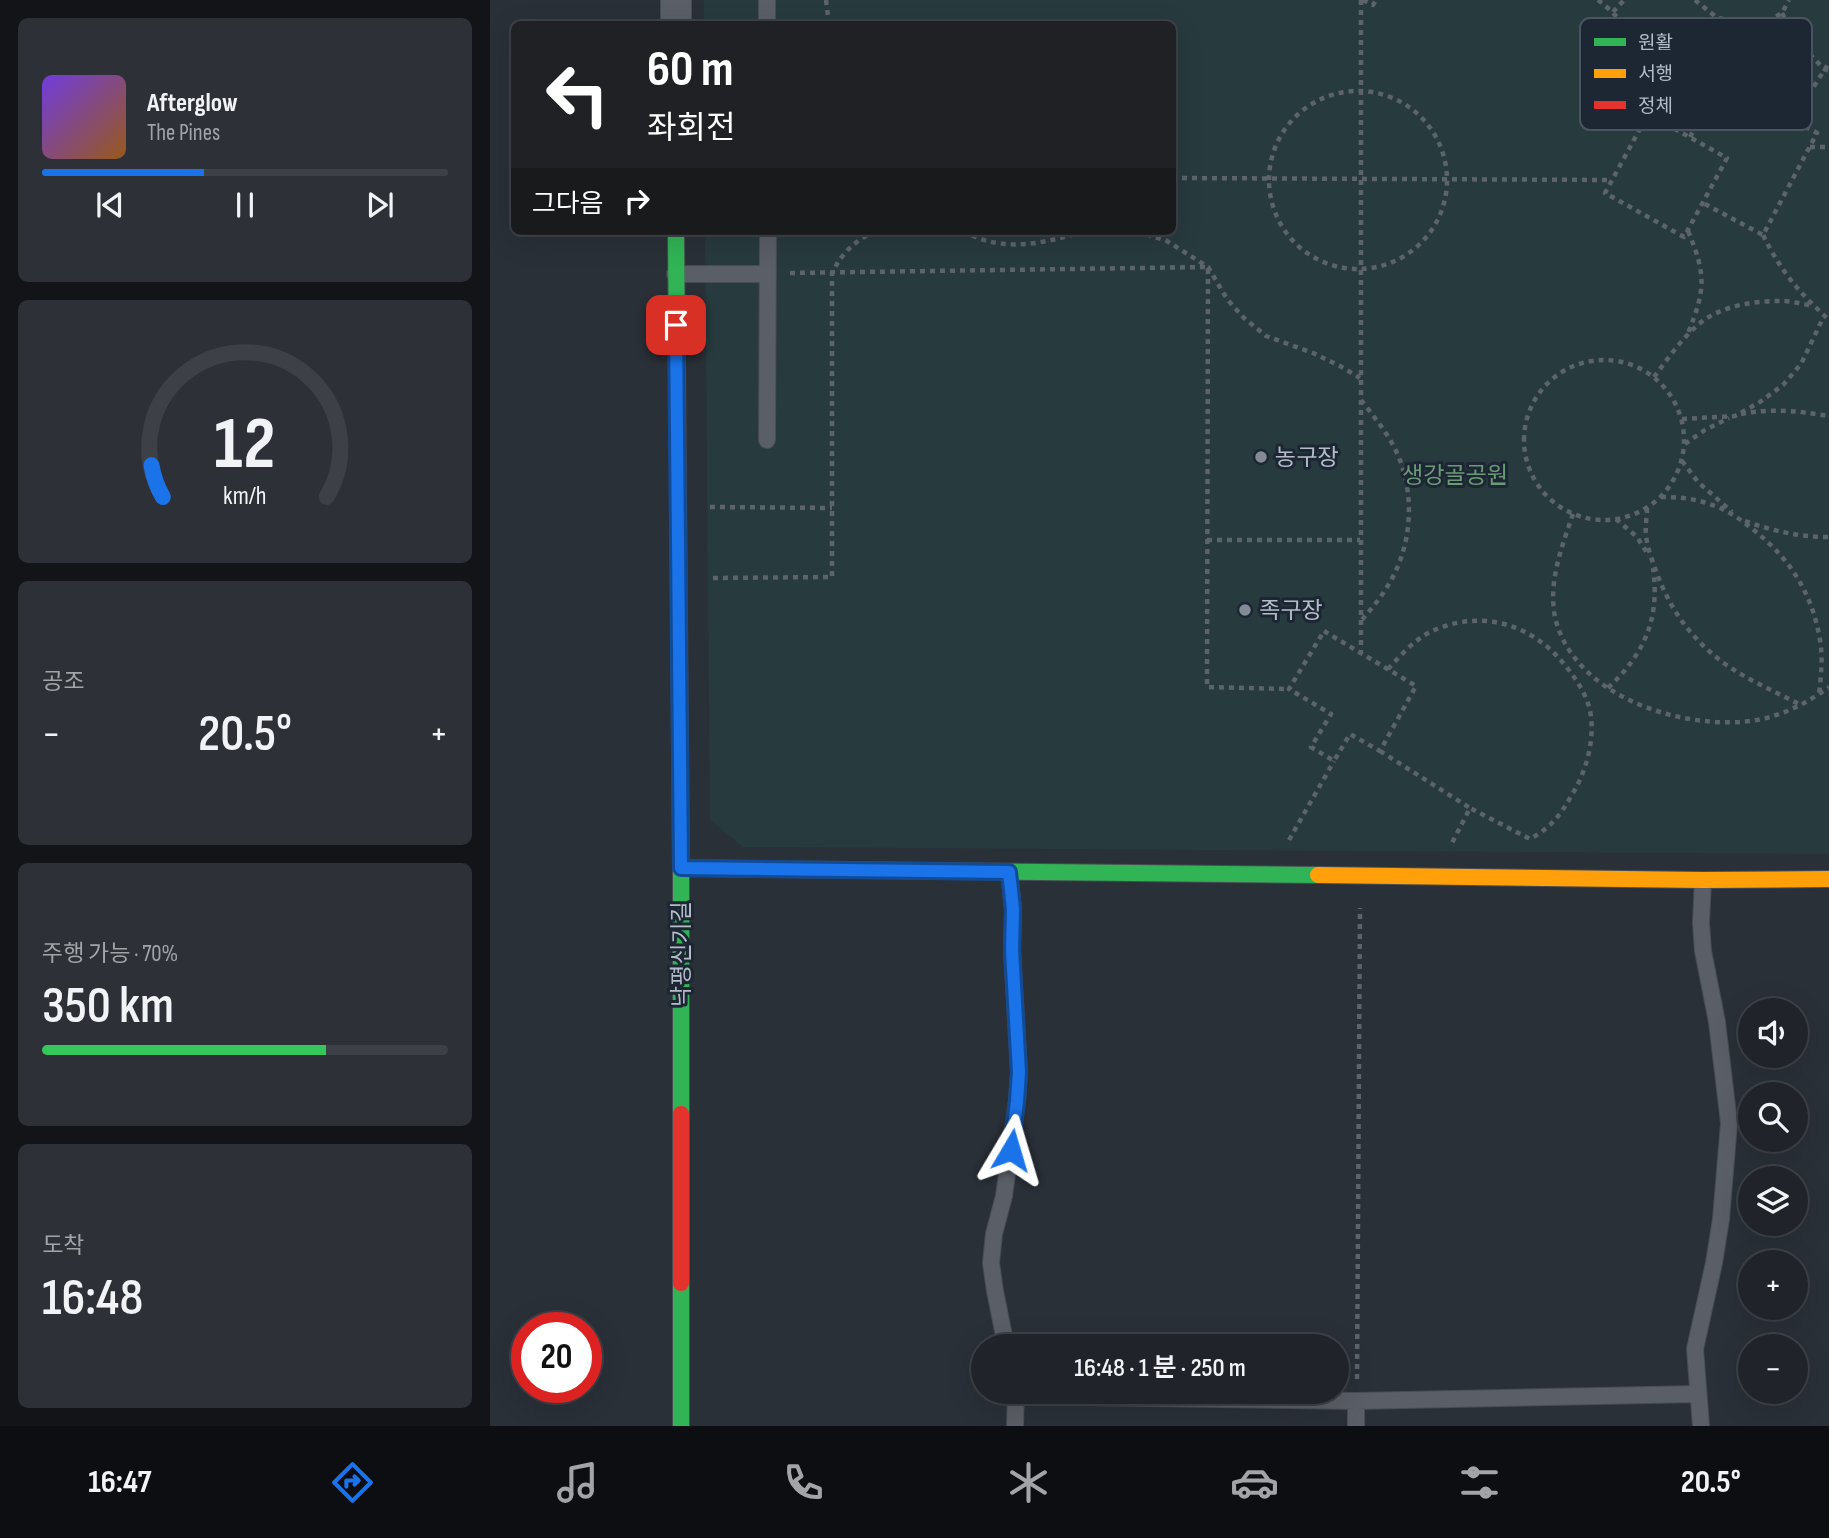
<!DOCTYPE html>
<html lang="ko">
<meta charset="utf-8">
<style>
body{margin:0;font-family:"Sofia Sans Condensed","Noto Sans KR",sans-serif;background:#2d3036;color:#f1f3f6;height:100vh;display:flex;flex-direction:column;font-size:26px;white-space:nowrap}
*{box-sizing:border-box;margin:0}
p{font-size:23px;color:#a2a4a8}
.icon{flex:none;width:38px;height:38px;fill:none;stroke:currentColor;stroke-width:2;stroke-linecap:round;stroke-linejoin:round}
.map{position:relative;flex:1;overflow:hidden}
.panel{display:flex;flex-direction:column;gap:18px;padding:18px;background:#121417;width:490px}
.panel>*{flex:none}
.top-card{position:absolute;left:21px;top:21px;width:665px;height:214px;border-radius:10px;box-shadow:0 7px 28px #0002,0 0 0 2px #3d4147;background:#202124;color:#fff;overflow:hidden}
.controls{position:absolute;left:1248px;top:998px;display:grid;gap:14px}
.controls a{display:grid;place-items:center;width:70px;height:70px;border-radius:50%;background:#20242a;box-shadow:0 7px 28px #0002,0 0 0 2px #3d4147;font-size:35px}
.speed{position:absolute;left:21px;top:1312px;display:flex;gap:14px;font-size:35px;font-weight:700;text-align:center}
.speed>*{display:grid;place-content:center;width:91px;height:91px;border-radius:50%;background:#20242a;box-shadow:0 7px 28px #0002,0 0 0 2px #3d4147;line-height:1}
.speed .limit{border:10px solid #d22;background:#fff;color:#111}
.pin{position:absolute;display:grid;place-items:center;width:60px;height:60px;color:#fff;margin:-30px;border-radius:14px;box-shadow:0 4px 10px #0006}
.me{position:absolute;width:77px;margin:-38px;rotate:7deg;stroke-linejoin:round;filter:drop-shadow(0 0 5px #0008)}
.turn{display:flex;align-items:center;gap:24px;height:147px;padding:0 21px;font-size:32px}
.turn .icon{width:91px;height:91px;stroke-width:2.5}
.turn b{display:block;font-size:49px;line-height:60px}
.then{display:flex;align-items:center;height:66px;padding:0 21px;background:#0003;gap:14px;font-size:26px}
.big{font-size:52px;font-weight:600;line-height:1.1}
.panel .tile{flex:1;display:flex;flex-direction:column;justify-content:center;gap:10px;min-width:0;padding:0 24px;border-radius:10px;background:#2d3036}
.panel .dial{align-items:center;gap:0}
.dial svg{height:182px;overflow:visible;fill:none;stroke:#3d4147;stroke-width:7;stroke-linecap:round;text-anchor:middle}
.dial text{fill:#f1f3f6;stroke:none}
.song{display:flex;align-items:center;gap:21px}
.cover{width:84px;height:84px;border-radius:10px;background:linear-gradient(135deg,hsl(260 70% 55%),hsl(30 70% 35%))}
.played{height:7px;border-radius:4px;background:linear-gradient(90deg,#1a73e8 40%,#3d4147 40%)}
.keys{display:flex;justify-content:space-around;direction:ltr}
.heat{display:flex;justify-content:space-between;align-items:center;font-size:38px;direction:ltr}
.charge{height:10px;border-radius:5px;background:linear-gradient(90deg,#34c759 70%,#3d4147 0)}
.trip{position:absolute;left:481px;top:1334px;width:378px;height:70px;border-radius:35px;background:#20242a;box-shadow:0 7px 28px #0002,0 0 0 2px #3d4147;font-weight:600;line-height:70px;text-align:center}
.dock{display:flex;height:112px;justify-content:space-around;align-items:center;background:#0d0e11;color:#a2a4a8}
.dock .icon{width:49px;height:49px}
.dock .active{color:#1a73e8}
.dock b{font-size:32px;color:#f1f3f6}
main{display:flex;flex:1;min-height:0}
.map>svg:first-child{display:block}
.green{fill:#273a3e}
.lines{fill:none;stroke-linecap:round;stroke-linejoin:round}
.lane-casing{stroke:#484c53;stroke-width:18}
.street-casing{stroke:#484c53;stroke-width:32}
.fast-casing{stroke:#484c53;stroke-width:18}
.slow-casing{stroke:#484c53;stroke-width:18}
.jam-casing{stroke:#484c53;stroke-width:18}
.path{stroke:#5d636a;stroke-width:4.5;stroke-dasharray:5 5;stroke-linecap:butt}
.lane{stroke:#5a5e66;stroke-width:16}
.street{stroke:#5a5e66;stroke-width:30}
.fast{stroke:#30b455;stroke-width:16}
.slow{stroke:#ff9f0a;stroke-width:16}
.jam{stroke:#e5322d;stroke-width:16}
.route-casing{stroke:#114b97;stroke-width:18}
.route{stroke:#1a73e8;stroke-width:12}
.poi-dot{fill:#848b96;stroke:#1d2633;stroke-width:2.5}
.labels{text-anchor:middle;stroke-width:6;stroke-linejoin:round;paint-order:stroke}
.poi-label{font-size:23px;fill:#b4bcc9;stroke:#1d2633;text-anchor:start}
.park-label{font-size:23px;fill:#6b9a76;stroke:#1d2633}
.street-label{font-size:23px;fill:#b4bcc9;stroke:#1d2633}
.key{fill:#1d2633;stroke:#4a5360;stroke-width:2}
.key-label{font-size:19px;fill:#b4bcc9}
</style>
<main>
<section class="panel">
<div class="tile">
<div class="song"><i class="cover"></i><div><b>Afterglow</b><p>The Pines</p></div></div>
<div class="played"></div>
<div class="keys"><svg class="icon" aria-label="previous" viewBox="0 0 24 24"><path d="M18 5L8 12l10 7zM5 5v14"/></svg><svg class="icon" aria-label="pause" viewBox="0 0 24 24"><path d="M8 5v14M16 5v14"/></svg><svg class="icon" aria-label="next" viewBox="0 0 24 24"><path d="M6 5l10 7-10 7zM19 5v14"/></svg></div>
</div>
<div class="tile dial"><svg viewBox="0 0 100 80">
<path d="M14 69A42 42 0 1 1 86 69"/>
<path d="M14 69A42 42 0 0 1 9 55" stroke="#1a73e8"/>
<text x="50" y="56" font-size="32" font-weight="700">12</text>
<text x="50" y="72" font-size="11">km/h</text>
</svg></div>
<div class="tile"><p>공조</p>
<div class="heat"><a>−</a><b class="big">20.5°</b><a>+</a></div>
</div>
<div class="tile"><p>주행 가능 · 70%</p><b class="big">350 km</b><div class="charge"></div></div>
<div class="tile"><p>도착</p><b class="big">16:48</b></div>
</section>
<div class="map">
<svg width="1339" height="1426" viewBox="0 0 1339 1426">
<rect width="100%" height="100%" fill="#2a3038"/>
<!-- green -->
<path class="green" d="M214,0H1339V854L253,847L220,820L215,231H682V24H214Z"/>
<g class="lines">
<!-- lane casing -->
<g class="lane-casing">
<path id="lane" d="M277,24V0
M185,274H278
M277,440L278,231
M516,1346L505,1291L501,1263L504,1234L514,1196L527,1101L529,1072L522,950L523,909L519,872
M527,1396L866,1401L1208,1394
M525,1426L526,1391
M866,1426V1401
M1211,1426L1205,1349L1224,1263L1231,1219L1239,1123L1227,1022L1213,951L1211,923L1213,880"/>
</g>
<!-- street casing -->
<g class="street-casing">
<path id="street" d="M186,24V0"/>
</g>
<!-- fast casing -->
<g class="fast-casing">
<path id="fast" d="M186,231L191,868V1114
M191,868L828,875
M191,1283V1426"/>
</g>
<!-- slow casing -->
<g class="slow-casing">
<path id="slow" d="M828,875L1213,880L1339,879"/>
</g>
<!-- jam casing -->
<g class="jam-casing">
<path id="jam" d="M191,1114V1283"/>
</g>
<!-- path -->
<path class="path" d="M336,0L339,24
M871,0V653
M873,0L883,5L886,0
M1108,0C1134,20 1156,49 1162,81C1164,91 1160,104 1158,114
M1205,0L1226,17L1253,25L1277,22L1292,13L1299,0
M1123,12L1134,0
M1292,13L1306,40L1334,69L1339,71
M779 180a89 89 0 1 1 178 0a89 89 0 1 1-178 0Z
M1158,114L1237,158L1194,237L1115,193Z
M1302,120L1339,63
M1200,137L1230,81L1327,133L1273,235L1213,203
M1320,147H1339
M682,178L1122,180
M473,231C514,254 554,243 596,231
M647,231L677,241L718,267L737,299L754,318L776,336L823,353L850,366L870,378
M1198,231C1216,274 1216,289 1198,333
M1273,235C1292,273 1308,291 1339,320
M300,273L718,267L717,687L799,689
M1034 440a80 80 0 1 1 160 0a80 80 0 1 1-160 0Z
M1164,377C1179,357 1194,335 1214,320C1236,305 1265,301 1292,301C1302,301 1313,304 1323,306
M871,400C884,417 898,433 907,453C926,495 922,548 897,587C890,599 880,610 871,621
M1251,414C1282,408 1308,411 1339,416
M1192,419L1245,416L1270,402L1293,385L1311,364L1334,316
M1195,444L1215,430L1239,418
M1192,461L1208,482L1242,512
M1171,497C1187,497 1203,498 1219,504C1234,508 1249,518 1261,528C1299,557 1322,592 1330,640C1333,658 1331,676 1329,694
M220,507L342,508
M1157,508C1157,517 1155,526 1156,535C1157,547 1162,560 1166,571C1180,609 1199,636 1231,661C1255,679 1284,691 1311,705
M1083,514C1072,546 1058,582 1065,617C1083,697 1195,732 1267,720C1294,715 1317,703 1339,687
M1126,519L1147,537L1159,556
M1255,521C1283,531 1309,537 1339,537
M717,540H870
M223,578L342,577V273C352,253 365,240 386,231
M834,631L926,686L890,751L860,734L844,761L821,747L841,714L799,689Z
M898,669C911,655 925,639 942,631C994,608 1045,625 1078,669C1089,683 1099,699 1101,717C1104,743 1096,771 1083,793C1071,814 1062,827 1040,839L980,808
M1118,688C1155,653 1170,619 1163,568
M890,751L980,808L962,843
M799,840L844,761
M867,1379L870,908"/>
<!-- lane -->
<use href="#lane" class="lane"/>
<!-- street -->
<use href="#street" class="street"/>
<!-- fast -->
<use href="#fast" class="fast"/>
<!-- slow -->
<use href="#slow" class="slow"/>
<!-- jam -->
<use href="#jam" class="jam"/>
</g>
<g class="lines">
<!-- route casing -->
<g class="route-casing">
<path id="route" d="M186,325L191,868L519,872L523,909L522,950L529,1072L527,1101L521,1150"/>
</g>
<!-- route -->
<use href="#route" class="route"/>
</g>
<!-- markers -->
<g class="poi-dot">
<circle cx="771" cy="457" r="7"/>
<circle cx="755" cy="610" r="7"/>
</g>
<g class="labels">
<!-- poi labels -->
<g class="poi-label">
<text x="785" y="465">농구장</text>
<text x="769" y="618">족구장</text>
</g>
<!-- park labels -->
<g class="park-label">
<text x="965" y="483">생강골공원</text>
</g>
<!-- street labels -->
<g class="street-label">
<text transform="translate(191 954) rotate(-90)" y="8">낙평신기길</text>
</g>
</g>
<!-- legend -->
<rect x="1090" y="18" width="232" height="112" rx="10" class="key"/>
<rect x="1104" y="38" width="32" height="8" fill="#30b455"/>
<rect x="1104" y="69" width="32" height="9" fill="#ff9f0a"/>
<rect x="1104" y="101" width="32" height="8" fill="#e5322d"/>
<g class="key-label">
<text x="1148" y="49">원활</text>
<text x="1148" y="80">서행</text>
<text x="1148" y="112">정체</text>
</g>
</svg>
<div class="controls">
<a><svg class="icon" aria-label="sound" viewBox="0 0 24 24"><path d="M4 9h4l5-4v14l-5-4H4zM17 9q2 3 0 6"/></svg></a>
<a><svg class="icon" aria-label="search" viewBox="0 0 24 24"><circle cx="10" cy="10" r="6"/><path d="M15 15l6 6"/></svg></a>
<a><svg class="icon" aria-label="layers" viewBox="0 0 24 24"><path d="M12 4l9 5-9 5-9-5zM3 14l9 5 9-5"/></svg></a>
<a>+</a>
<a>−</a>
</div>
<div class="speed"><div class="limit">20</div></div>
<div class="pin" style="left:186px;top:325px;background:#d93025"><svg class="icon" aria-label="arrive" viewBox="0 0 24 24"><path d="M6 21V4h12l-3 4 3 4H6"/></svg></div>
<svg class="me" style="left:521px;top:1150px" viewBox="-20 -20 40 40"><path d="M0-17L14 15 0 8-14 15z" fill="#1a73e8" stroke="#fff" stroke-width="4"/></svg>
<div class="trip">16:48 · 1 분 · 250 m</div>
<div class="top-card">
<div class="turn"><svg class="icon" aria-label="left" viewBox="0 0 24 24"><path d="M17 20v-9H6M10 6l-5 5 5 5"/></svg><div><b>60 m</b>좌회전</div></div>
<div class="then">그다음<svg class="icon" aria-label="right" viewBox="0 0 24 24"><path d="M7 20v-9h11M14 6l5 5-5 5"/></svg></div>
</div>
</div>
</main>
<nav class="dock">
<b>16:47</b>
<svg class="icon active" aria-label="directions" viewBox="0 0 24 24"><path d="M12 3l9 9-9 9-9-9zM9 14v-3h6M13 9l2 2-2 2"/></svg>
<svg class="icon" aria-label="music" viewBox="0 0 24 24"><path d="M9 18V5l10-2v13"/><circle cx="6" cy="18" r="3"/><circle cx="16" cy="16" r="3"/></svg>
<svg class="icon" aria-label="phone" viewBox="0 0 24 24"><path d="M5 4h4l2 5-3 2q2 4 5 5l2-3 5 2v4C11 20 4 13 5 4z"/></svg>
<svg class="icon" aria-label="climate" viewBox="0 0 24 24"><path d="M12 3v18M4 7l16 10M4 17L20 7"/></svg>
<svg class="icon" aria-label="car" viewBox="0 0 24 24"><path d="M5 17H2v-5l4-1 3-4h7l3 4 3 1v5h-3M9 17h6M6 11h13"/><circle cx="7" cy="17" r="2"/><circle cx="17" cy="17" r="2"/></svg>
<svg class="icon" aria-label="filters" viewBox="0 0 24 24"><path d="M4 7h16M4 17h16"/><circle cx="9" cy="7" r="2"/><circle cx="15" cy="17" r="2"/></svg>
<b>20.5°</b>
</nav>
